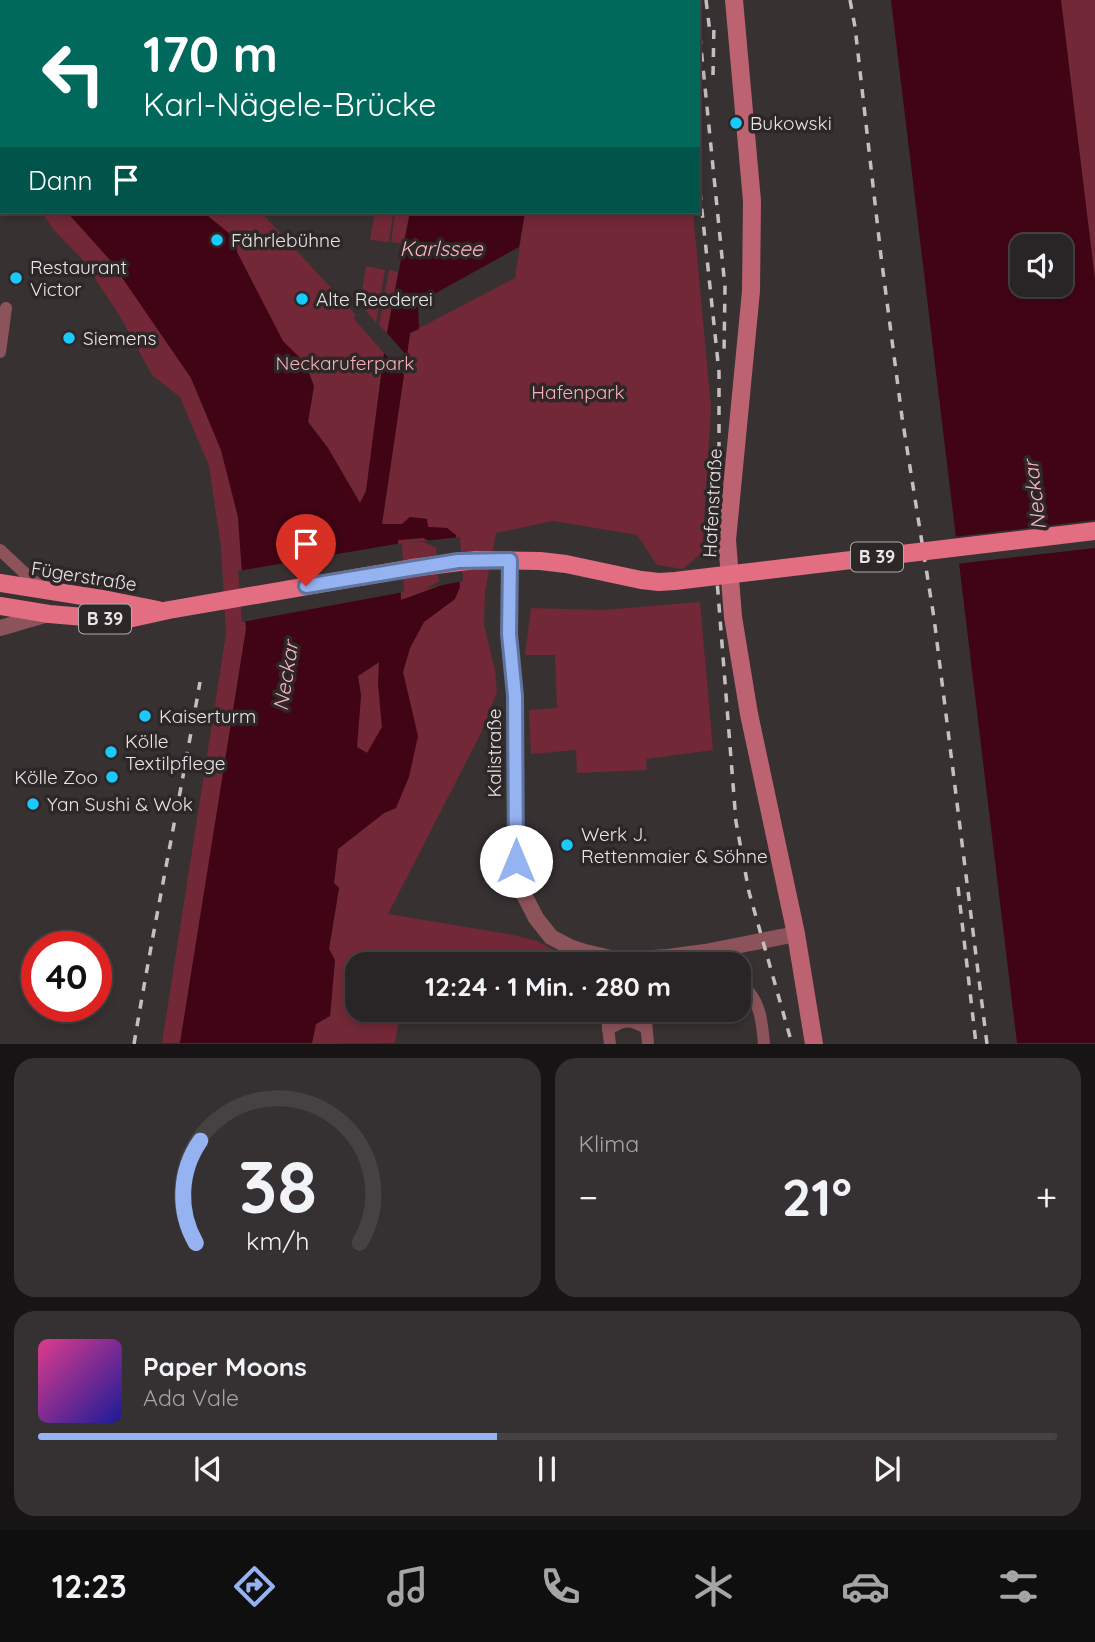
<!DOCTYPE html>
<html lang="de">
<meta charset="utf-8">
<style>
body{margin:0;font-family:Quicksand,sans-serif;background:#353132;color:#f1f3f6;height:100vh;display:flex;flex-direction:column;font-size:26px;white-space:nowrap}
*{box-sizing:border-box;margin:0}
p{font-size:23px;color:#a5a5a7}
.icon{flex:none;width:38px;height:38px;fill:none;stroke:currentColor;stroke-width:2;stroke-linecap:round;stroke-linejoin:round}
.map{position:relative;height:1044px;overflow:hidden}
.drawer{display:flex;flex-direction:column;gap:14px;padding:14px;background:#171415;flex:1}
.drawer>*{flex:none}
.guide{position:absolute;left:0px;top:0px;width:700px;height:214px;box-shadow:0 4px 10px #0003,0 0 0 2px #454243;background:#00695c;color:#fff;overflow:hidden}
.buttons{position:absolute;left:1010px;top:234px;display:grid;gap:14px}
.buttons a{display:grid;place-items:center;width:63px;height:63px;border-radius:14px;background:#292526;box-shadow:0 4px 10px #0003,0 0 0 2px #454243;font-size:35px}
.speed{position:absolute;left:21px;top:931px;display:flex;gap:14px;font-size:35px;font-weight:700;text-align:center}
.speed>*{display:grid;place-content:center;width:91px;height:91px;border-radius:50%;background:#292526;box-shadow:0 4px 10px #0003,0 0 0 2px #454243;line-height:1}
.speed .limit{border:10px solid #d22;background:#fff;color:#111}
.pin{position:absolute;display:grid;place-items:center;width:60px;height:60px;color:#fff;margin:-72px -30px;border-radius:50% 50% 50% 0;rotate:-45deg;box-shadow:0 0 7px #0007}
.pin .icon{rotate:45deg}
.me{position:absolute;width:77px;margin:-38px;rotate:0deg;stroke-linejoin:round;filter:drop-shadow(0 0 5px #0008)}
.turn{display:flex;align-items:center;gap:24px;height:147px;padding:0 28px;font-size:32px}
.turn .icon{width:91px;height:91px;stroke-width:2.5}
.turn b{display:block;font-size:49px;line-height:60px}
.then{display:flex;align-items:center;height:66px;padding:0 28px;background:#0003;gap:14px;font-size:26px}
.big{font-size:52px;font-weight:700;line-height:1.1}
.drawer .card{flex:1;display:flex;flex-direction:column;justify-content:center;gap:10px;min-width:0;padding:0 24px;border-radius:21px;background:#353132}
.drawer .dial{align-items:center;gap:0}
.dial svg{height:182px;overflow:visible;fill:none;stroke:#454243;stroke-width:7;stroke-linecap:round;text-anchor:middle}
.dial text{fill:#f1f3f6;stroke:none}
.song{display:flex;align-items:center;gap:21px}
.cover{width:84px;height:84px;border-radius:10px;background:linear-gradient(135deg,hsl(330 70% 55%),hsl(240 70% 35%))}
.played{height:7px;border-radius:4px;background:linear-gradient(90deg,#95b2f1 45%,#454243 45%)}
.keys{display:flex;justify-content:space-around;direction:ltr}
.heat{display:flex;justify-content:space-between;align-items:center;font-size:38px;direction:ltr}
.drawer .tiles{flex:1;display:grid;gap:14px;grid-template-columns:1fr 1fr}
.card:last-child{grid-column:span 2}
.trip{position:absolute;left:345px;top:952px;width:406px;height:70px;border-radius:21px;background:#292526;box-shadow:0 4px 10px #0003,0 0 0 2px #454243;font-weight:700;line-height:70px;text-align:center}
.menu{display:flex;height:112px;justify-content:space-around;align-items:center;background:#100f0f;color:#a5a5a7}
.menu .icon{width:49px;height:49px}
.menu .current{color:#95b2f1}
.menu b{font-size:32px;color:#f1f3f6}
.map>svg:first-child{display:block}
.green{fill:#732837}
.water{fill:#410415;fill-rule:evenodd}
.pier{fill:#373132}
.lines{fill:none;stroke-linecap:round;stroke-linejoin:round}
.pedestrian{stroke:#8d535b;stroke-width:10}
.minor{stroke:#8d535b;stroke-width:12}
.tertiary{stroke:#8d535b;stroke-width:16}
.secondary{stroke:#bd6271;stroke-width:18}
.primary{stroke:#e36d81;stroke-width:18}
.rail{stroke:#c5bfc0;stroke-width:3.5;stroke-dasharray:9 9;stroke-linecap:butt}
.primary-bridge{stroke:#e36d81;stroke-width:18}
.route-casing{stroke:#61749d;stroke-width:18}
.route{stroke:#95b2f1;stroke-width:12}
.poi-dot{fill:#1acafc;stroke:#2d2728;stroke-width:2.5}
.labels{text-anchor:middle;stroke-width:7;stroke-linejoin:round;paint-order:stroke}
.shield{fill:#2d2728;stroke:#b1abac;stroke-width:2}
.shield-label{font-size:18px;font-weight:bold;fill:#e9e4e5}
.poi-label{font-size:19px;fill:#e9e4e5;stroke:#2d2728;text-anchor:start}
.park-label{font-size:19px;fill:#f8afb8;stroke:#2d2728}
.street-label{font-size:19px;fill:#e9e4e5;stroke:#2d2728}
.water-label{font-size:21px;font-style:italic;fill:#feb5be;stroke:#2d2728}
</style>
<div class="map">
<svg width="1095" height="1044" viewBox="0 0 1095 1044">
<rect width="100%" height="100%" fill="#373132"/>
<!-- green -->
<path class="green" d="M1061,0H1095V280Z
M41,212H67L110,260L191,378L221,450L238,517L246,629L180,1043H162L226,634L221,547L209,466L180,397L152,375L120,316L82,259L54,230Z
M203,212H261L356,315L353,318L384,353L366,491L360,504L328,448L308,421L314,386L305,363L283,342L237,252L236,239Z
M375,212H410L403,244L391,242L395,214H393L389,242L370,240Z
M525,212H693L711,407L702,553L683,569L657,565L637,535L553,521L496,533L485,591L484,625L495,670L497,692L481,733L388,914L513,935L537,941L580,964H357V1010H445L400,1014L395,1043L312,1044L316,1024L330,1016L335,960L329,949L339,888L334,883L338,849L384,813L396,808L407,692L403,672L410,648L424,622L455,599L446,528L428,527L426,519L410,517L402,524H382L410,333L515,278Z
M366,266L385,270L376,323L360,304Z
M389,270L398,272L387,333L379,325Z
M423,538L439,546L442,585L401,600L398,540Z
M700,602L713,750L646,759L647,770L577,773L576,750L531,754L529,710L557,708L555,655H525L531,608L604,610Z
M380,662L378,683L382,727L368,753L357,747L361,695L358,676Z"/>
<!-- water -->
<path class="water" d="M891,0H1061L1095,280V1043H1017ZM1022,247H1060V285H1022Z
M67,212H203L236,239L237,252L283,341L305,363L314,386L308,422L328,448L360,503L366,491L384,353L404,375L382,524H402L410,517L427,519L428,527L447,528L456,535L460,587L455,599L424,622L410,648L403,672L418,736L409,777L396,808L384,813L338,849L334,883L339,888L329,949L335,960L330,1016L316,1024L312,1043H180L246,629L238,517L221,450L191,378L110,260ZM423,538L439,546L442,585L401,600L398,540ZM379,662L378,683L382,727L367,753L357,747L361,695L358,676Z
M410,212H525L519,247L418,303L419,329L410,333L407,356L387,333Z"/>
<!-- pier -->
<path class="pier" d="M1095,520V548L956,564L953,537Z
M460,537L463,581L423,589L439,582L436,548L423,542L405,543Z
M402,543L404,592L242,622L238,571Z"/>
<g class="lines">
<!-- pedestrian -->
<path class="pedestrian" d="M237,2L238,0"/>
<!-- minor -->
<path class="minor" d="M0,352L6,308
M0,550L31,579L42,587
M738,988H745C761,1003 762,1023 764,1044
M606,1010L610,1044
M645,1010L648,1044
M608,1030C623,1019 630,1019 646,1028"/>
<!-- tertiary -->
<path class="tertiary" d="M510,560L509,634L515,696L516,861L518,883L536,918L551,937L570,947L585,952L619,960L668,957L705,952L796,934
M0,628L48,614"/>
<!-- secondary -->
<path class="secondary" d="M734,0L752,201L751,291L727,540L733,617L749,714L796,934L814,1044"/>
<!-- primary -->
<path class="primary" d="M0,583L108,600L158,610
M0,606L49,614L96,618L128,619L169,610L412,568L476,560L540,561L566,564L641,580L659,582"/>
<!-- rail -->
<path class="rail" d="M688,0V2
M706,0L710,33
M850,0L855,27L881,256L902,417L934,618L987,1044
M698,17L725,287L724,354
M713,75L714,24
M698,173L719,372V447L714,542L736,822L749,892L792,1044
M958,887L976,1044
M134,1044C154,924 179,803 200,682"/>
<!-- primary-bridge -->
<path class="primary-bridge" d="M659,582L675,581L1095,531"/>
</g>
<g class="lines">
<!-- route casing -->
<g class="route-casing">
<path id="route" d="M306,586L458,561L510,560L509,634L515,696L516,861"/>
</g>
<!-- route -->
<use href="#route" class="route"/>
</g>
<!-- markers -->
<g class="poi-dot">
<circle cx="736" cy="123" r="7"/>
<circle cx="217" cy="240" r="7"/>
<circle cx="16" cy="278" r="7"/>
<circle cx="302" cy="299" r="7"/>
<circle cx="69" cy="338" r="7"/>
<circle cx="145" cy="716" r="7"/>
<circle cx="111" cy="752" r="7"/>
<circle cx="112" cy="777" r="7"/>
<circle cx="33" cy="804" r="7"/>
<circle cx="567" cy="845" r="7"/>
</g>
<g class="labels">
<!-- shield labels -->
<g class="shield">
<rect x="851" y="542.5" width="52" height="29" rx="5"/>
<rect x="79" y="604.5" width="52" height="29" rx="5"/>
</g>
<g class="shield-label">
<text x="877" y="563">B 39</text>
<text x="105" y="625">B 39</text>
</g>
<!-- poi labels -->
<g class="poi-label">
<text x="750" y="130">Bukowski</text>
<text x="231" y="247">Fährlebühne</text>
<text x="30" y="274">Restaurant<tspan x="30" dy="22">Victor</tspan></text>
<text x="316" y="306">Alte Reederei</text>
<text x="83" y="345">Siemens</text>
<text x="159" y="723">Kaiserturm</text>
<text x="125" y="748">Kölle<tspan x="125" dy="22">Textilpflege</tspan></text>
<text x="98" y="784" text-anchor="end">Kölle Zoo</text>
<text x="47" y="811">Yan Sushi &amp; Wok</text>
<text x="581" y="841">Werk J.<tspan x="581" dy="22">Rettenmaier &amp; Söhne</tspan></text>
</g>
<!-- park labels -->
<g class="park-label">
<text x="345" y="370">Neckaruferpark</text>
<text x="578" y="399">Hafenpark</text>
</g>
<!-- street labels -->
<g class="street-label">
<text transform="translate(712 503) rotate(-87)" y="7">Hafenstraße</text>
<text transform="translate(84 576) rotate(9)" y="7">Fügerstraße</text>
<text transform="translate(494 753) rotate(-90)" y="7">Kalistraße</text>
</g>
<!-- water labels -->
<g class="water-label">
<text x="441" y="256">Karlssee</text>
<text transform="translate(1035 495) rotate(-97)" y="7">Neckar</text>
<text transform="translate(286 676) rotate(-81)" y="7">Neckar</text>
</g>
</g>
</svg>
<div class="buttons">
<a><svg class="icon" aria-label="sound" viewBox="0 0 24 24"><path d="M4 9h4l5-4v14l-5-4H4zM17 9q2 3 0 6"/></svg></a>
</div>
<div class="speed"><div class="limit">40</div></div>
<div class="pin" style="left:306px;top:586px;background:#d93025"><svg class="icon" aria-label="arrive" viewBox="0 0 24 24"><path d="M6 21V4h12l-3 4 3 4H6"/></svg></div>
<svg class="me" style="left:516px;top:861px" viewBox="-20 -20 40 40"><circle r="19" fill="#fff"/><path d="M0-13L10 11 0 6-10 11z" fill="#95b2f1"/></svg>
<div class="trip">12:24 · 1 Min. · 280 m</div>
<div class="guide">
<div class="turn"><svg class="icon" aria-label="left" viewBox="0 0 24 24"><path d="M17 20v-9H6M10 6l-5 5 5 5"/></svg><div><b>170 m</b>Karl-Nägele-Brücke</div></div>
<div class="then">Dann<svg class="icon" aria-label="arrive" viewBox="0 0 24 24"><path d="M6 21V4h12l-3 4 3 4H6"/></svg></div>
</div>
</div>
<section class="drawer">
<div class="tiles">
<div class="card dial"><svg viewBox="0 0 100 80">
<path d="M14 69A42 42 0 1 1 86 69"/>
<path d="M14 69A42 42 0 0 1 16 24" stroke="#95b2f1"/>
<text x="50" y="56" font-size="32" font-weight="700">38</text>
<text x="50" y="72" font-size="11">km/h</text>
</svg></div>
<div class="card"><p>Klima</p>
<div class="heat"><a>−</a><b class="big">21°</b><a>+</a></div>
</div>
<div class="card">
<div class="song"><i class="cover"></i><div><b>Paper Moons</b><p>Ada Vale</p></div></div>
<div class="played"></div>
<div class="keys"><svg class="icon" aria-label="previous" viewBox="0 0 24 24"><path d="M18 5L8 12l10 7zM5 5v14"/></svg><svg class="icon" aria-label="pause" viewBox="0 0 24 24"><path d="M8 5v14M16 5v14"/></svg><svg class="icon" aria-label="next" viewBox="0 0 24 24"><path d="M6 5l10 7-10 7zM19 5v14"/></svg></div>
</div>
</div>
</section>
<nav class="menu">
<b>12:23</b>
<svg class="icon current" aria-label="directions" viewBox="0 0 24 24"><path d="M12 3l9 9-9 9-9-9zM9 14v-3h6M13 9l2 2-2 2"/></svg>
<svg class="icon" aria-label="music" viewBox="0 0 24 24"><path d="M9 18V5l10-2v13"/><circle cx="6" cy="18" r="3"/><circle cx="16" cy="16" r="3"/></svg>
<svg class="icon" aria-label="phone" viewBox="0 0 24 24"><path d="M5 4h4l2 5-3 2q2 4 5 5l2-3 5 2v4C11 20 4 13 5 4z"/></svg>
<svg class="icon" aria-label="climate" viewBox="0 0 24 24"><path d="M12 3v18M4 7l16 10M4 17L20 7"/></svg>
<svg class="icon" aria-label="car" viewBox="0 0 24 24"><path d="M5 17H2v-5l4-1 3-4h7l3 4 3 1v5h-3M9 17h6M6 11h13"/><circle cx="7" cy="17" r="2"/><circle cx="17" cy="17" r="2"/></svg>
<svg class="icon" aria-label="filters" viewBox="0 0 24 24"><path d="M4 7h16M4 17h16"/><circle cx="9" cy="7" r="2"/><circle cx="15" cy="17" r="2"/></svg>
</nav>
